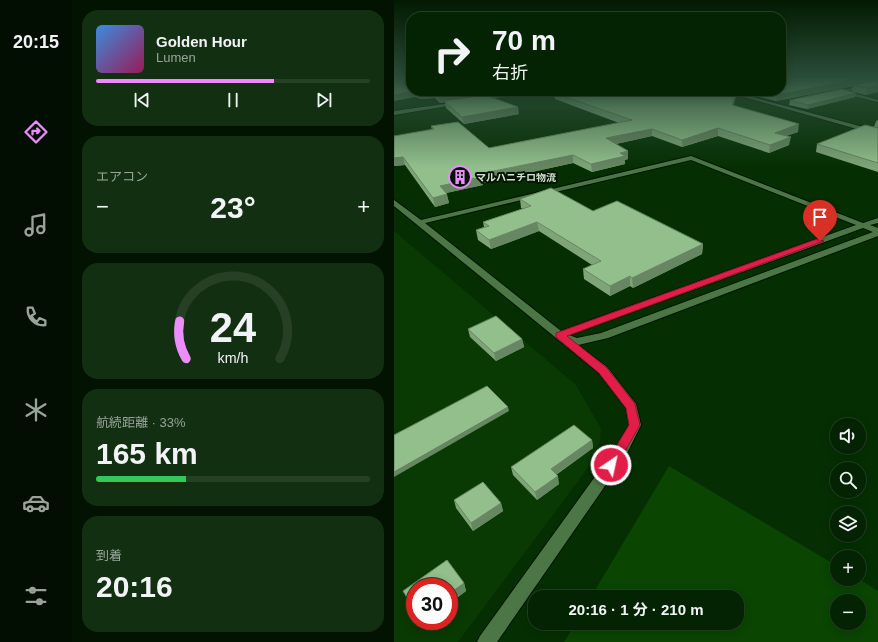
<!DOCTYPE html>
<html lang="ja">
<meta charset="utf-8">
<style>
body{margin:0;font-family:Helvetica,"Noto Sans JP",sans-serif;background:#122f11;color:#f1f3f6;height:100vh;display:flex;flex-direction:column;font-size:15px;white-space:nowrap}
*{box-sizing:border-box;margin:0}
p{font-size:13px;color:#97a499}
.icon{flex:none;width:22px;height:22px;fill:none;stroke:currentColor;stroke-width:2;stroke-linecap:round;stroke-linejoin:round}
.map{position:relative;flex:1;overflow:hidden}
.panel{display:flex;flex-direction:column;gap:10px;padding:10px;background:#021301;width:322px}
.panel>*{flex:none}
.top-card{position:absolute;left:12px;top:12px;width:380px;height:84px;border-radius:16px;box-shadow:0 2px 10px #0003,0 0 0 1px #254024;background:#042302;color:#f1f3f6;overflow:hidden}
.controls{position:absolute;left:436px;top:418px;display:grid;gap:8px}
.controls a{display:grid;place-items:center;width:36px;height:36px;border-radius:50%;background:#042302;box-shadow:0 2px 10px #0003,0 0 0 1px #254024;font-size:20px}
.speed{position:absolute;left:12px;top:578px;display:flex;gap:8px;font-size:20px;font-weight:700;text-align:center}
.speed>*{display:grid;place-content:center;width:52px;height:52px;border-radius:50%;background:#042302;box-shadow:0 2px 10px #0003,0 0 0 1px #254024;line-height:1}
.speed .limit{border:6px solid #d22;background:#fff;color:#111}
.pin{position:absolute;display:grid;place-items:center;width:34px;height:34px;color:#fff;margin:-41px -17px;border-radius:50% 50% 50% 0;rotate:-45deg;box-shadow:0 0 4px #0007}
.pin .icon{rotate:45deg}
.me{position:absolute;width:44px;margin:-22px;rotate:34deg;stroke-linejoin:round;filter:drop-shadow(0 0 3px #0008)}
.turn{display:flex;align-items:center;gap:14px;height:84px;padding:0 20px;font-size:18px}
.turn .icon{width:52px;height:52px;stroke-width:2.5}
.turn b{display:block;font-size:28px;line-height:34px}
.big{font-size:30px;font-weight:700;line-height:1.1}
.panel .card{flex:1;display:flex;flex-direction:column;justify-content:center;gap:6px;min-width:0;padding:0 14px;border-radius:16px;background:#122f11}
.panel .dial{align-items:center;gap:0}
.dial svg{height:104px;overflow:visible;fill:none;stroke:#254024;stroke-width:7;stroke-linecap:round;text-anchor:middle}
.dial text{fill:#f1f3f6;stroke:none}
.song{display:flex;align-items:center;gap:12px}
.cover{width:48px;height:48px;border-radius:6px;background:linear-gradient(135deg,hsl(210 70% 55%),hsl(330 70% 35%))}
.played{height:4px;border-radius:2px;background:linear-gradient(90deg,#eb8dfc 65%,#254024 65%)}
.keys{display:flex;justify-content:space-around;direction:ltr}
.heat{display:flex;justify-content:space-between;align-items:center;font-size:22px;direction:ltr}
.charge{height:6px;border-radius:3px;background:linear-gradient(90deg,#34c759 33%,#254024 0)}
.trip{position:absolute;left:134px;top:590px;width:216px;height:40px;border-radius:16px;background:#042302;box-shadow:0 2px 10px #0003,0 0 0 1px #254024;font-weight:700;line-height:40px;text-align:center}
main{display:flex;flex:1;min-height:0}
.menu{display:flex;flex-direction:column;width:72px;justify-content:space-around;align-items:center;background:#020e01;color:#97a499}
.menu .icon{width:28px;height:28px}
.menu .on{color:#eb8dfc}
.menu b{font-size:18px;color:#f1f3f6}
.map>svg:first-child{display:block}
.built{fill:#0a3a04;fill-rule:evenodd}
.water{fill:#0a4502;fill-rule:evenodd}
.lines{fill:none;stroke-linecap:round;stroke-linejoin:round}
.minor-casing{stroke:#001500;stroke-width:2}
.minor{fill:#4d7647;fill-rule:evenodd}
.wall{fill:#7ea478}
.shaded-wall{fill:#678662}
.building{fill:#93bf8c;stroke:#678662}
.route{fill:#e11d48;stroke:#92132f}
.labels{text-anchor:middle;stroke-width:4;stroke-linejoin:round;paint-order:stroke}
.far-poi-label{font-size:10px;font-weight:bold;fill:#d0e6cc;stroke:#041303;text-anchor:start}
</style>
<main>
<nav class="menu">
<b>20:15</b>
<svg class="icon on" aria-label="directions" viewBox="0 0 24 24"><path d="M12 3l9 9-9 9-9-9zM9 14v-3h6M13 9l2 2-2 2"/></svg>
<svg class="icon" aria-label="music" viewBox="0 0 24 24"><path d="M9 18V5l10-2v13"/><circle cx="6" cy="18" r="3"/><circle cx="16" cy="16" r="3"/></svg>
<svg class="icon" aria-label="phone" viewBox="0 0 24 24"><path d="M5 4h4l2 5-3 2q2 4 5 5l2-3 5 2v4C11 20 4 13 5 4z"/></svg>
<svg class="icon" aria-label="climate" viewBox="0 0 24 24"><path d="M12 3v18M4 7l16 10M4 17L20 7"/></svg>
<svg class="icon" aria-label="car" viewBox="0 0 24 24"><path d="M5 17H2v-5l4-1 3-4h7l3 4 3 1v5h-3M9 17h6M6 11h13"/><circle cx="7" cy="17" r="2"/><circle cx="17" cy="17" r="2"/></svg>
<svg class="icon" aria-label="filters" viewBox="0 0 24 24"><path d="M4 7h16M4 17h16"/><circle cx="9" cy="7" r="2"/><circle cx="15" cy="17" r="2"/></svg>
</nav>
<section class="panel">
<div class="card">
<div class="song"><i class="cover"></i><div><b>Golden Hour</b><p>Lumen</p></div></div>
<div class="played"></div>
<div class="keys"><svg class="icon" aria-label="previous" viewBox="0 0 24 24"><path d="M18 5L8 12l10 7zM5 5v14"/></svg><svg class="icon" aria-label="pause" viewBox="0 0 24 24"><path d="M8 5v14M16 5v14"/></svg><svg class="icon" aria-label="next" viewBox="0 0 24 24"><path d="M6 5l10 7-10 7zM19 5v14"/></svg></div>
</div>
<div class="card"><p>エアコン</p>
<div class="heat"><a>−</a><b class="big">23°</b><a>+</a></div>
</div>
<div class="card dial"><svg viewBox="0 0 100 80">
<path d="M14 69A42 42 0 1 1 86 69"/>
<path d="M14 69A42 42 0 0 1 9 40" stroke="#eb8dfc"/>
<text x="50" y="56" font-size="32" font-weight="700">24</text>
<text x="50" y="72" font-size="11">km/h</text>
</svg></div>
<div class="card"><p>航続距離 · 33%</p><b class="big">165 km</b><div class="charge"></div></div>
<div class="card"><p>到着</p><b class="big">20:16</b></div>
</section>
<div class="map">
<svg width="484" height="642" viewBox="0 0 484 642">
<rect width="100%" height="100%" fill="#052f02"/>
<!-- built -->
<path class="built" d="M0,231L182,385L207,429L205,453L64,642H0ZM21,587H55V621H21Z"/>
<!-- water -->
<path class="water" d="M275,466L443,566V579H465L484,591V642H170L182,623H343V597H197ZM443,601H465V623H443Z"/>
<g class="lines">
<!-- minor casing -->
<g class="minor-casing">
<path id="minor" d="M484,82V84L452,91L484,100V102L447,93L439,94L437,93Z
M134,91H145L86,101L84,100Z
M329,91H336L484,131V135Z
M64,102L66,104L0,115V111Z
M297,156L469,223L484,218V223L476,225L484,228V236L214,338L184,345L213,367L242,404L247,425L231,457L103,642H83L86,636L221,449L235,425L232,408L205,373L0,206V200L27,220ZM297,160L462,225L167,331L31,223ZM469,228L479,232L207,333L183,338L175,335Z"/>
</g>
<!-- minor -->
<use href="#minor" class="minor"/>
</g>
<!-- wall -->
<path class="wall" d="M0,78L80,91L82,96L125,114L70,124L52,108L51,102L46,103L41,98L27,99L21,97Z
M484,78V92L471,95L457,91L459,86L382,101L342,91V96L339,105L404,132L392,136L395,145L375,153L324,136L288,147L258,136L222,144L234,151V159L231,160V164L198,172L179,163L88,183L89,185L52,193L55,203L41,207L11,165L0,166L38,130L37,126L95,148L225,123L161,99L160,93L168,91H387Z
M461,97L413,109L395,105L396,100Z
M484,120V172L422,152L423,144L480,127L482,121Z
M126,199L199,211L309,244L308,254L239,288L236,286L216,296L190,279L189,269L198,265L145,231L97,249L84,240L82,230L90,227L89,222L129,209L127,208Z
M74,329L128,339L130,347L102,361L76,337Z
M198,440L199,448L162,475L165,484L143,500L119,475L117,467Z
M60,500L107,503L109,511L79,531L62,508Z
M53,560L70,583L72,591L55,604V587H21V612L9,591Z"/>
<!-- shaded-wall -->
<path class="shaded-wall" d="M469,78H484V81L459,85V86L382,101L383,95Z
M484,86V92L471,95L473,88Z
M20,91L21,97L0,101V95Z
M342,91V96L338,112V105Z
M39,92L41,98L27,99L25,93Z
M81,92L82,97L46,103L45,97Z
M462,93L461,97L413,109L414,105Z
M124,107L125,114L70,124L68,117Z
M405,124L404,132L380,140L381,133Z
M324,128V136L288,147V140Z
M258,129V136L213,146L212,138Z
M397,137L395,145L375,153L376,145Z
M234,151V159L231,160V164L198,172L197,164L226,153Z
M179,155V163L88,183L89,185L48,194L46,186L85,174Z
M9,157L11,165L0,166V158Z
M53,194L55,203L41,207L39,198Z
M143,222L145,231L97,249L95,240Z
M309,244L308,254L239,288L238,278Z
M236,276V286L216,296V286Z
M128,339L130,347L102,361L100,353Z
M114,407L115,411L0,477V472Z
M198,440L199,448L158,477L157,469Z
M164,476L165,484L143,500L141,492Z
M107,503L109,511L79,531L77,523Z
M70,583L72,591L55,604V594Z
M27,621H31L28,624Z"/>
<!-- building -->
<path class="building" d="M0,78H17V91H20L0,95Z
M387,78H469L383,95L368,91H387Z
M484,80V86L473,88L459,85Z
M448,89L462,93L414,105L396,100Z
M20,91H80L81,92L45,97L39,92L25,93Z
M168,91H342L338,105L405,124L381,133L397,137L376,145L324,128L288,140L258,129L212,138L234,151L226,153L231,156L197,164L179,155L85,174L87,177L46,186L53,194L39,198L9,157L0,158V136L40,129L37,126L64,122L95,148L238,120L160,93Z
M91,95L124,107L68,117L50,101Z
M471,125L484,128V163L423,144Z
M157,188L199,211L223,201L309,244L238,278L236,276L216,286L189,269L207,261L143,222L95,240L82,230L95,226L89,222L137,206L126,199Z
M102,316L128,339L100,353L74,329Z
M93,386L114,407L0,472V435Z
M180,425L198,440L157,469L164,476L141,492L117,467Z
M89,482L107,503L77,523L60,500Z
M53,560L70,583L55,594V587H21V611L9,591Z"/>
<!-- sky -->
<linearGradient id="sky" x2="0" y2="1"><stop stop-color="#031a01"/><stop offset="0.46" stop-color="#2a4d39"/><stop offset="1" stop-color="#2a4d39" stop-opacity="0"/></linearGradient>
<rect width="484" height="168" fill="url(#sky)"/>
<!-- route -->
<path class="route" d="M423,239L430,241L173,336L213,368L241,404L246,425L221,469L217,470L213,469L211,465L235,425L232,408L205,373L162,337V333Z"/>
<!-- icons -->
<defs>
<g id="building-ring" transform="scale(1.15)"><circle r="9.5" fill="#041303" stroke="#eb8dfc" stroke-width="1.5"/><path d="M-4-6H4V6H1V3H-1V6H-4ZM-2.5-4.3h1.7v1.8h-1.7ZM.8-4.3h1.7v1.8H.8ZM-2.5-1h1.7V.8h-1.7ZM.8-1h1.7V.8H.8Z" fill="#eb8dfc"/></g>
</defs>
<g fill-rule="evenodd">
<use href="#building-ring" x="66" y="177"/>
</g>
<g class="labels">
<!-- far-poi labels -->
<g class="far-poi-label">
<text x="82" y="181">マルハニチロ物流</text>
</g>
</g>
</svg>
<div class="controls">
<a><svg class="icon" aria-label="sound" viewBox="0 0 24 24"><path d="M4 9h4l5-4v14l-5-4H4zM17 9q2 3 0 6"/></svg></a>
<a><svg class="icon" aria-label="search" viewBox="0 0 24 24"><circle cx="10" cy="10" r="6"/><path d="M15 15l6 6"/></svg></a>
<a><svg class="icon" aria-label="layers" viewBox="0 0 24 24"><path d="M12 4l9 5-9 5-9-5zM3 14l9 5 9-5"/></svg></a>
<a>+</a>
<a>−</a>
</div>
<div class="speed"><div class="limit">30</div></div>
<div class="pin" style="left:426px;top:241px;background:#d93025"><svg class="icon" aria-label="arrive" viewBox="0 0 24 24"><path d="M6 21V4h12l-3 4 3 4H6"/></svg></div>
<svg class="me" style="left:217px;top:465px" viewBox="-20 -20 40 40"><circle r="17" fill="#e11d48" stroke="#fff" stroke-width="3"/><path d="M0-11L8 9 0 5-8 9z" fill="#fff"/></svg>
<div class="trip">20:16 · 1 分 · 210 m</div>
<div class="top-card">
<div class="turn"><svg class="icon" aria-label="right" viewBox="0 0 24 24"><path d="M7 20v-9h11M14 6l5 5-5 5"/></svg><div><b>70 m</b>右折</div></div>
</div>
</div>
</main>
